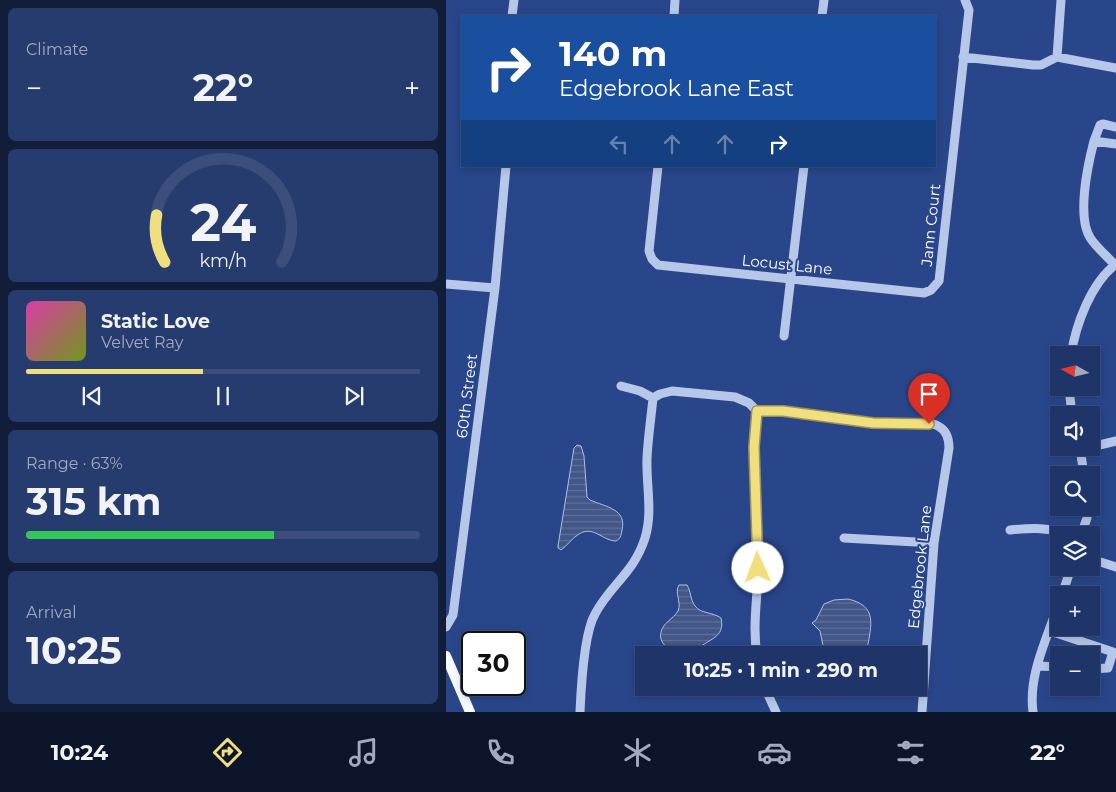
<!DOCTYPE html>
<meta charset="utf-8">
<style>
body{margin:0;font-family:Montserrat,sans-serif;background:#273c6e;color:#f1f3f6;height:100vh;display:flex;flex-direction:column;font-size:19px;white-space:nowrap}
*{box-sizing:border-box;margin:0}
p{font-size:16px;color:#a1aac0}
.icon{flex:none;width:28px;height:28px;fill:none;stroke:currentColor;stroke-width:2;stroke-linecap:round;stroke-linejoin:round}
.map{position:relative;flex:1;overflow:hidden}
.drawer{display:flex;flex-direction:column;gap:8px;padding:8px;background:#111d39;width:446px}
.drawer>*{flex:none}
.hud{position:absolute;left:15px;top:15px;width:475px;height:152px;border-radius:0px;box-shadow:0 2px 8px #0003,0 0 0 1px #3c4f7c;background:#1a4fa0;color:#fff;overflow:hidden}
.needle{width:32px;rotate:278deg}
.buttons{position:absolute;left:604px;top:346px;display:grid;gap:10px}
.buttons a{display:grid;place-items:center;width:50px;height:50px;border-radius:0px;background:#1f3468;box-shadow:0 2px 8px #0003,0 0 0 1px #3c4f7c;font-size:25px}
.speed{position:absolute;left:15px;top:631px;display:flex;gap:10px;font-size:25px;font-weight:700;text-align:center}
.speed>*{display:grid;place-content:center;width:65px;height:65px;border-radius:50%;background:#1f3468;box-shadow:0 2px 8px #0003,0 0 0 1px #3c4f7c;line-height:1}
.speed .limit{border:2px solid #111;border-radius:8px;background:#fff;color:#111}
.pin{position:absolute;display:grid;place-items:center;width:42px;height:42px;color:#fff;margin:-51px -21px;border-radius:50% 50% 50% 0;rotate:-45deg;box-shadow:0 0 5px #0007}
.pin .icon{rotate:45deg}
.me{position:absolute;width:55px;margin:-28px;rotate:358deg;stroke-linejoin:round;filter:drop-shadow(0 0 4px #0008)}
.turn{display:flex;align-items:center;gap:18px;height:105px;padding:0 15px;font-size:22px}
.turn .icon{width:65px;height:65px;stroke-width:2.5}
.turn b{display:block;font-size:35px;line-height:42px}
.lanes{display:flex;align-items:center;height:48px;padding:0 15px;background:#0003;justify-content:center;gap:25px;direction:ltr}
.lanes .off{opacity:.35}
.big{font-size:38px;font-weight:700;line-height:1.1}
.drawer .card{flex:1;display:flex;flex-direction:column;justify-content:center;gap:8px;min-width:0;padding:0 18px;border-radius:8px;background:#273c6e}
.drawer .dial{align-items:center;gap:0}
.dial svg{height:130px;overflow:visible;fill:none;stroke:#3c4f7c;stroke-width:7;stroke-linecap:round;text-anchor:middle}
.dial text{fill:#f1f3f6;stroke:none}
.song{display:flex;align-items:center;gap:15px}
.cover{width:60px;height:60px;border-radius:8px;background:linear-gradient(135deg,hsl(320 70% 55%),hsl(80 70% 35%))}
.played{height:5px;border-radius:2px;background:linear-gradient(90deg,#f0df7e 45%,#3c4f7c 45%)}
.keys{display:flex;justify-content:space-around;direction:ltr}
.heat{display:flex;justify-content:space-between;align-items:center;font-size:28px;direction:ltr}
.charge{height:8px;border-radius:4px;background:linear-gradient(90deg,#34c759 63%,#3c4f7c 0)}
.trip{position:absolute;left:189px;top:646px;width:292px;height:50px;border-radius:0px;background:#1f3468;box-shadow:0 2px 8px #0003,0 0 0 1px #3c4f7c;font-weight:700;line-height:50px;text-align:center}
.dock{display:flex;height:80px;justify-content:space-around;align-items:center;background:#0c152a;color:#a1aac0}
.dock .icon{width:35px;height:35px}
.dock .active{color:#f0df7e}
.dock b{font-size:22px;color:#f1f3f6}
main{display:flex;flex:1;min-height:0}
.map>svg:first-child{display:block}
.water{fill:url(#water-rules);stroke:#acc0e9}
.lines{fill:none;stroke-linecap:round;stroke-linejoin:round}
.minor{stroke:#b7c7e9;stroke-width:9}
.major{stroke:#fafbfe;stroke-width:10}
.route-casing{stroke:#9c9152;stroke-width:12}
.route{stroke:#f0df7e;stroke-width:9}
.labels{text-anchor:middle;stroke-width:4;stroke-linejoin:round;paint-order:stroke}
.street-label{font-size:15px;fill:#fff;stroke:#29468b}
</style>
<main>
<section class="drawer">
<div class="card"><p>Climate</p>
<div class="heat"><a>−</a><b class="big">22°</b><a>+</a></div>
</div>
<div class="card dial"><svg viewBox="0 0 100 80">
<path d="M14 69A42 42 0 1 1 86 69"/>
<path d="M14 69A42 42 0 0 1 9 40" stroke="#f0df7e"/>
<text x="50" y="56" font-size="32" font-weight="700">24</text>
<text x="50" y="72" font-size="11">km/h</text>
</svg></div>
<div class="card">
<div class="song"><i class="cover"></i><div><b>Static Love</b><p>Velvet Ray</p></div></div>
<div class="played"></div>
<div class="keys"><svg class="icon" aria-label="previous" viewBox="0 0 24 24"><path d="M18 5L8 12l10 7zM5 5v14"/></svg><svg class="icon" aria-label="pause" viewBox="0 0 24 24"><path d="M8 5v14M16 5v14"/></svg><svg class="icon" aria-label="next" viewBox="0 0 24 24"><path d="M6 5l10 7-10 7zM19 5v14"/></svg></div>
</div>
<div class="card"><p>Range · 63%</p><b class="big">315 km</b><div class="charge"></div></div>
<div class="card"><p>Arrival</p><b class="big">10:25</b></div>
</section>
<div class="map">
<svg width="670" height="712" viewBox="0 0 670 712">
<defs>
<pattern id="water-rules" width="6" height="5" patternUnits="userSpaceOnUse" patternTransform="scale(1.25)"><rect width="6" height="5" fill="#425788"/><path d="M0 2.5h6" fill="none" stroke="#5e709a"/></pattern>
</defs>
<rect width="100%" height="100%" fill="#29468b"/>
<!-- water -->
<path class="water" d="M131,445L135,446L138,456L141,497L144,500C160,507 181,509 176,530C175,536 175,538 170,541C157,541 147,525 133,534C126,538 122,545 115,550L112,548V546L128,448Z
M233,585H241C245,591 244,599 249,606C255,614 267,612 275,618C279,636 266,638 254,647C251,649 249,652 245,653C233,656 211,647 215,632C217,623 227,619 232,611C236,602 228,593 233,585Z
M402,599C426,605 427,617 423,639C422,645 420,650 422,655H379L374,631L366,623L370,620L378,604L388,600Z"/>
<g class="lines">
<!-- minor -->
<path class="minor" d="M66,16L68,0
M228,16L229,0
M376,16L378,0
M517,57L587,65H595L611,57L670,68
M611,57L615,0
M670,127L657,124L654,125L648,141L670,144
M648,141C642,164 630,218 645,239C651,248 661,256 668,264
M212,166L203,251L206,259L212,265L478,293L485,290L493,281L523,10L519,0
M0,284L49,288
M338,336L358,166
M625,355C630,324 645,283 670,264
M175,386L194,391L207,398
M623,388L626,415
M207,398L214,394L226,391L289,397L303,403L311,411C359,410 406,424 453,424C464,424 482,420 492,426C500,430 503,439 503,448L488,543L476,712
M645,447L670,441
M634,448L638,475
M564,530C586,528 603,527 624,535
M635,535L641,518V508
M398,538L488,543
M645,559L670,567
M616,595L625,568
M0,627L7,615L49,288L60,166
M604,631L667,652L662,668L645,669
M311,655C306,625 312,597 312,567C311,515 307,463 311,411
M592,666L612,667
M319,688L330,712
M134,712C135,689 138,633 149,614C164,585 188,573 199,538C207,512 200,485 201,458C202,438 205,418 207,398
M587,712C582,675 601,639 612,605"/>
<!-- major -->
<path class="major" d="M0,656L24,712"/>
</g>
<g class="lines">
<!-- route casing -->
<g class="route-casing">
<path id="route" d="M312,568L308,447L311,411H337L427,423L483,424"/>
</g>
<!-- route -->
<use href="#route" class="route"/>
</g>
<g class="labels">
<!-- street labels -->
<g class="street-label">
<text transform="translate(485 225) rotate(-84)" y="5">Jann Court</text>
<text transform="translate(341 265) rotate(6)" y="5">Locust Lane</text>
<text transform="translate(21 396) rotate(-83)" y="5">60th Street</text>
<text transform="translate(474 567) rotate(-84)" y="5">Edgebrook Lane</text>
</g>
</g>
</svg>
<div class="buttons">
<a><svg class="needle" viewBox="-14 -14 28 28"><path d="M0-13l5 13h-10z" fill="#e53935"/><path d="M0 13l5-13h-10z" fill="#a1aac0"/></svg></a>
<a><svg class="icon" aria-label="sound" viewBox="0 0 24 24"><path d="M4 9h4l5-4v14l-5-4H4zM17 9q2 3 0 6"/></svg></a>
<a><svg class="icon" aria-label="search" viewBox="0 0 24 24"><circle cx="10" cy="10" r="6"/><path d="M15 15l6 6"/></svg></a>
<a><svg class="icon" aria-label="layers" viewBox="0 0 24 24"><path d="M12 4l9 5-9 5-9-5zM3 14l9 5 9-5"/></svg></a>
<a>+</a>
<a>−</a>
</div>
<div class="speed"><div class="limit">30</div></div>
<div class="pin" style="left:483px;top:424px;background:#d93025"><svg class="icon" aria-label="arrive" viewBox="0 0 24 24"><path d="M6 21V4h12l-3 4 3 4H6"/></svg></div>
<svg class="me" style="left:312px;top:568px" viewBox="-20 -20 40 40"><circle r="19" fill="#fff"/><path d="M0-13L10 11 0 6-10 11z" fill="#f0df7e"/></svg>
<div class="trip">10:25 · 1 min · 290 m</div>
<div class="hud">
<div class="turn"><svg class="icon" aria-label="right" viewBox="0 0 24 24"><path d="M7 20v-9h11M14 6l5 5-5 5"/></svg><div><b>140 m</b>Edgebrook Lane East</div></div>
<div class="lanes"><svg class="icon off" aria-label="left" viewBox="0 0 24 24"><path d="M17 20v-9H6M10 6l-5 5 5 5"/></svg><svg class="icon off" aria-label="ahead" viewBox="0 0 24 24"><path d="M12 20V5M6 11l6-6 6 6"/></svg><svg class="icon off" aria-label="ahead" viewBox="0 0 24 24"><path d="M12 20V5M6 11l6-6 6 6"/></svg><svg class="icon" aria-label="right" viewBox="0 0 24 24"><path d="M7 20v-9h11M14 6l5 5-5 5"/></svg></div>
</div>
</div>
</main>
<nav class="dock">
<b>10:24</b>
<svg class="icon active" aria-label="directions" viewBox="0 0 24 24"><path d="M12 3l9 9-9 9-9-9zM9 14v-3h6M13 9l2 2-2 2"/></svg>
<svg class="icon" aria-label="music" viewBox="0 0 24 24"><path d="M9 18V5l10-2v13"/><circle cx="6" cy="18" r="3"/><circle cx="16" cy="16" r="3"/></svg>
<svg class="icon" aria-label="phone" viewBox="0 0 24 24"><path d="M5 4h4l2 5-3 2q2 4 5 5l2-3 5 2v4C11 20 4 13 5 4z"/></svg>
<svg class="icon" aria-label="climate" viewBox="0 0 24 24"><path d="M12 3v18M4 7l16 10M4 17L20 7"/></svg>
<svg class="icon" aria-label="car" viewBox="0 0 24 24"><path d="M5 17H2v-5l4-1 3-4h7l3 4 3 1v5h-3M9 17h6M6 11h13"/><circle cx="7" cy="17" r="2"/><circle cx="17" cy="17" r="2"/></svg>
<svg class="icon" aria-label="filters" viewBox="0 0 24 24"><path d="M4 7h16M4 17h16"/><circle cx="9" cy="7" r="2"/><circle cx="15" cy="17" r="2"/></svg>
<b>22°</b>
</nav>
